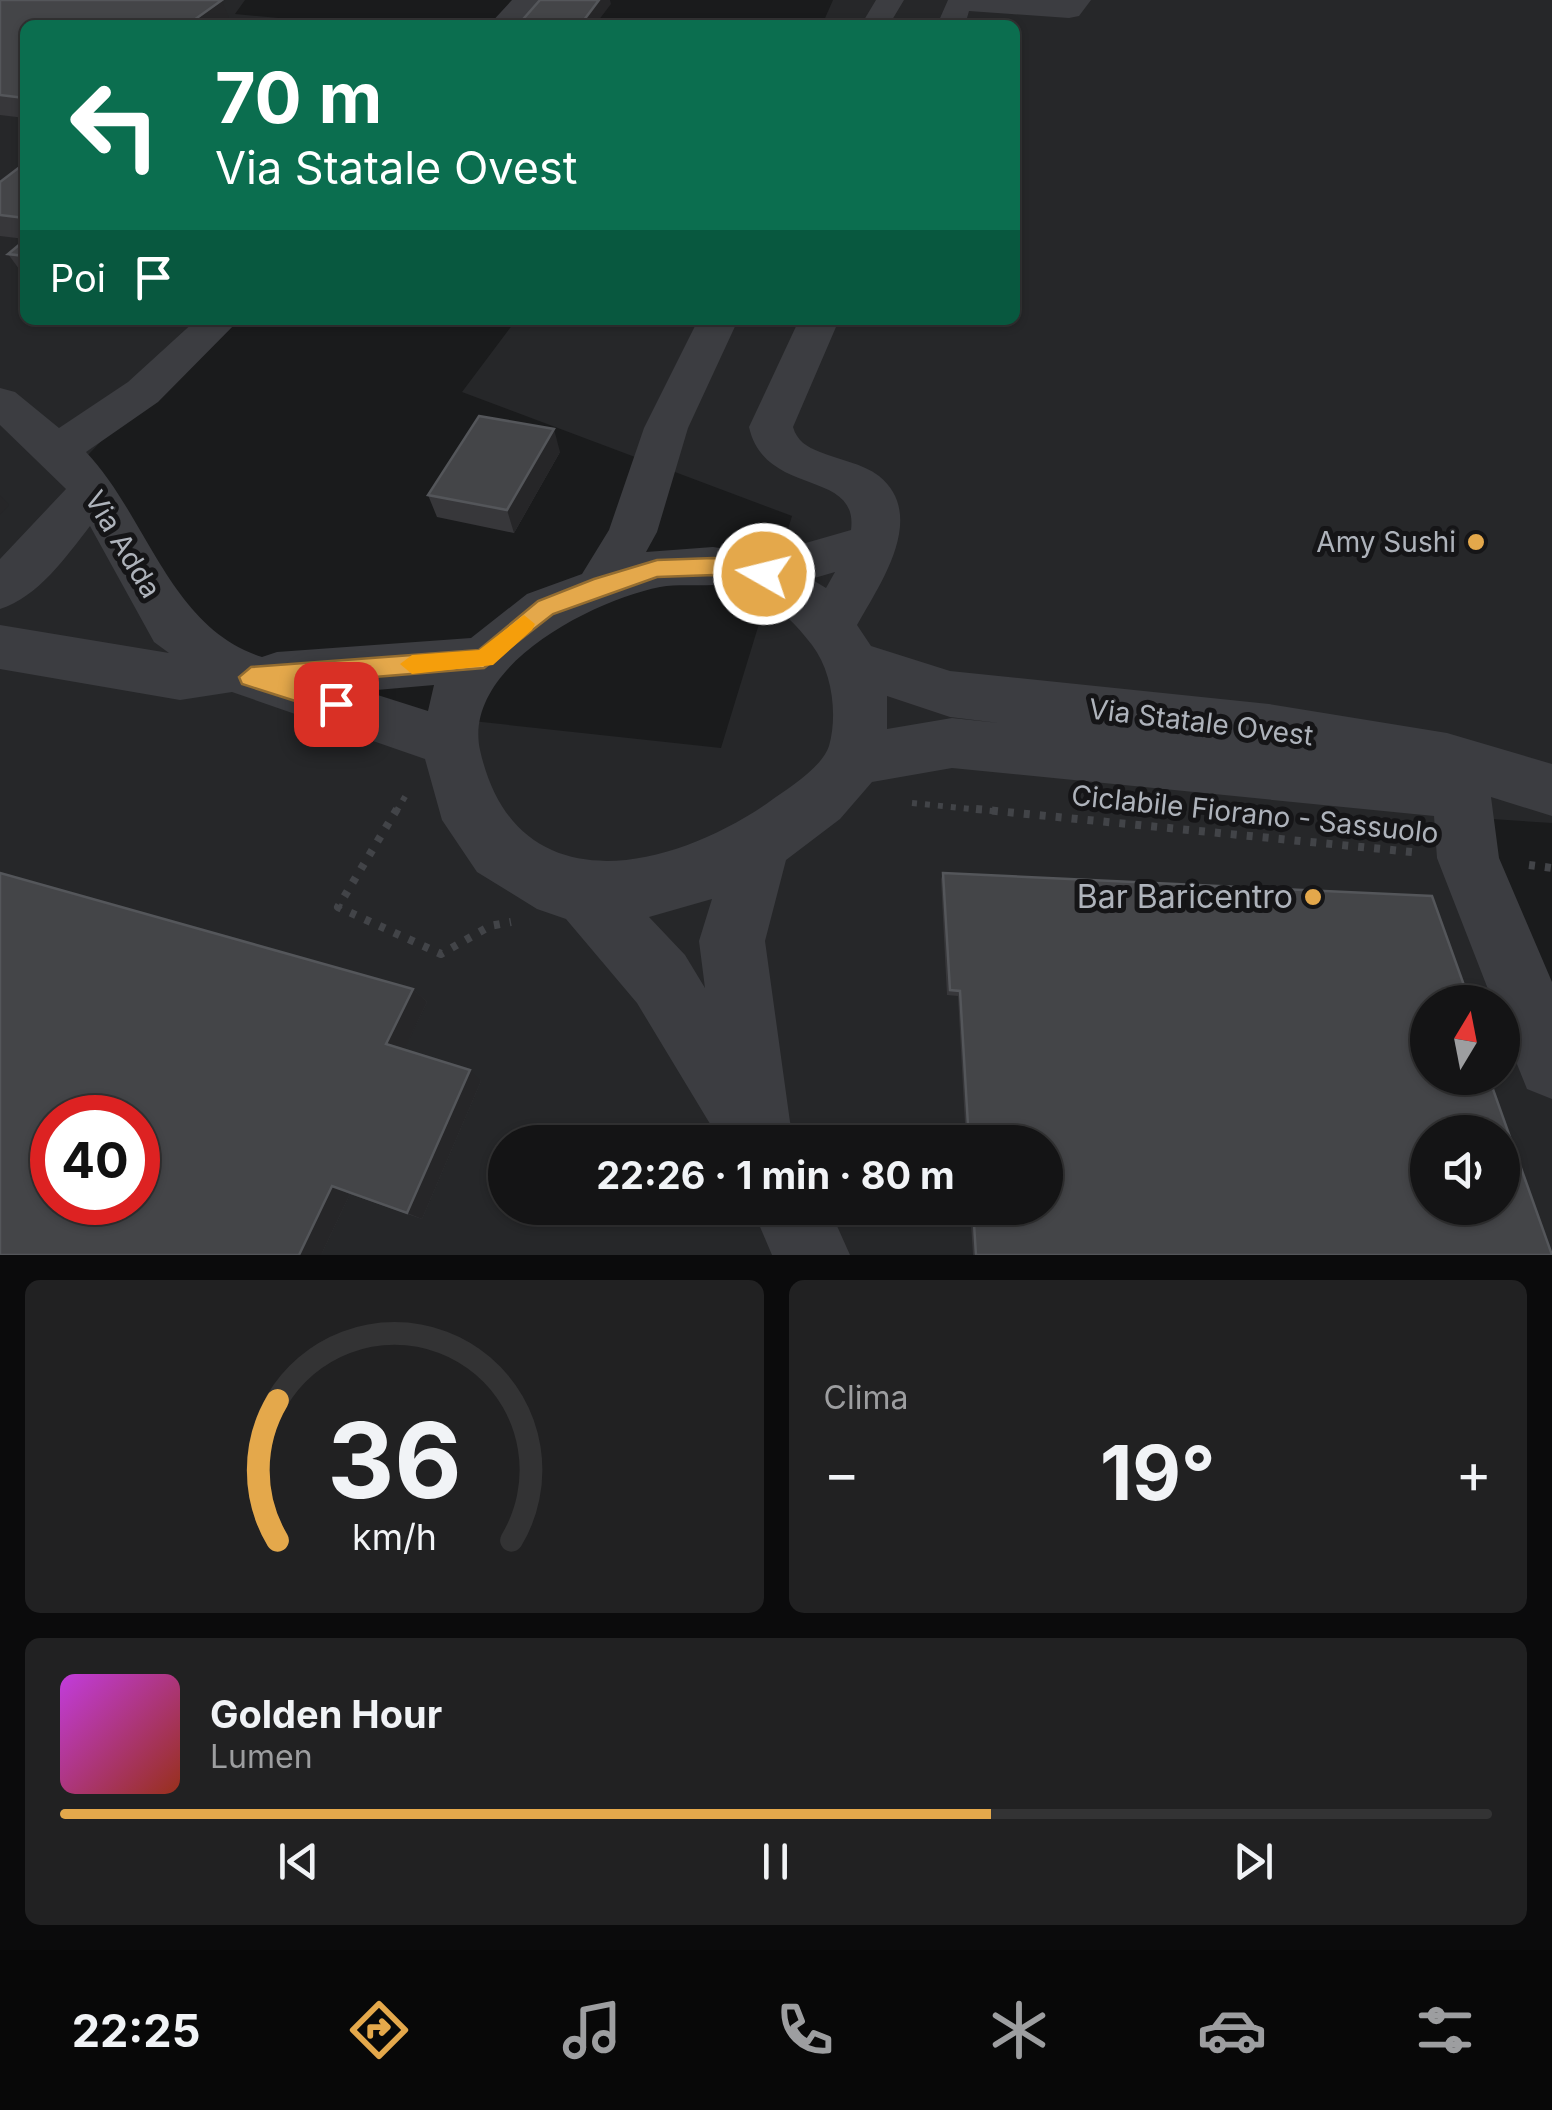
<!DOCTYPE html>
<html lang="it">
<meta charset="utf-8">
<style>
body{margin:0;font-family:Inter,sans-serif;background:#212122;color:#f1f3f6;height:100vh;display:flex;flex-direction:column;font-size:38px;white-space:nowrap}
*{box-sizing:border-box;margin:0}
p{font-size:32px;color:#9d9ea0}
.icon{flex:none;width:55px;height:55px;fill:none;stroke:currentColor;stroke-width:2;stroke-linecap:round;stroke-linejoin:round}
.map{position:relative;height:1255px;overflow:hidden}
.panel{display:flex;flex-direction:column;gap:25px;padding:25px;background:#0b0b0c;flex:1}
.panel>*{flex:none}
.top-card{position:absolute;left:20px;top:20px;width:1000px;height:305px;border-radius:15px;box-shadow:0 2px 8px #0004,0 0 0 2px #333334;background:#0b6e4f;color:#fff;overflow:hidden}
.needle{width:65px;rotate:10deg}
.controls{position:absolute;left:1410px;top:985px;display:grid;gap:20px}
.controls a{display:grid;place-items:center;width:110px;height:110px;border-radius:50%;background:#141415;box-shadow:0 2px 8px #0004,0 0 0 2px #333334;font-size:50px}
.speed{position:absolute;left:30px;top:1095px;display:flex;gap:20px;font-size:50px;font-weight:700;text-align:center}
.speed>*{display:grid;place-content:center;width:130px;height:130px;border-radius:50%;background:#141415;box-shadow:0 2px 8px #0004,0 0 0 2px #333334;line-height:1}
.speed .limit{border:15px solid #d22;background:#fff;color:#111}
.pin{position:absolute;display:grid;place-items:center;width:85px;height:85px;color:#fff;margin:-42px;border-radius:20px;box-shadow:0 5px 15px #0006}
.me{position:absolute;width:110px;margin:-55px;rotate:278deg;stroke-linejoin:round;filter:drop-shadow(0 0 8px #0008)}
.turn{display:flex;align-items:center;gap:35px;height:210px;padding:0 30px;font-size:45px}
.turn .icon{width:130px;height:130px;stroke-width:2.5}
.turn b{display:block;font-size:70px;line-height:85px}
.then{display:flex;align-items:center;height:95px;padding:0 30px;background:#0003;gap:20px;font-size:38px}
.big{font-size:75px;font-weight:700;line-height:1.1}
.panel .widget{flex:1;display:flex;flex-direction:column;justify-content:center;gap:15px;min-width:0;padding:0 35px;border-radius:15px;background:#212122}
.panel .dial{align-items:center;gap:0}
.dial svg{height:260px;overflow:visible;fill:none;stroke:#333334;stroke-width:7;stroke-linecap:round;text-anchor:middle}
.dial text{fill:#f1f3f6;stroke:none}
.song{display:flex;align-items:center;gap:30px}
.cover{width:120px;height:120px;border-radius:15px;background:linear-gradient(135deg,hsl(290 70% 55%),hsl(10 70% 35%))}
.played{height:10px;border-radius:5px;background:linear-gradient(90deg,#e4a84b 65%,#333334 65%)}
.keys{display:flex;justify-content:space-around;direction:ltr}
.heat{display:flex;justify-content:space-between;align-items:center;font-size:55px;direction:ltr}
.panel .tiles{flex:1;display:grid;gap:25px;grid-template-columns:1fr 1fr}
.widget:last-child{grid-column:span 2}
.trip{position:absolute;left:488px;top:1125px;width:575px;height:100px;border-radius:50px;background:#141415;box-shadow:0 2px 8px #0004,0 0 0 2px #333334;font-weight:700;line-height:100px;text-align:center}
.tabs{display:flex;height:160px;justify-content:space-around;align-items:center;background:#080808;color:#9d9ea0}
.tabs .icon{width:70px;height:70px}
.tabs .current{color:#e4a84b}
.tabs b{font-size:45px;color:#f1f3f6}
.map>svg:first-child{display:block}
.built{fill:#262729;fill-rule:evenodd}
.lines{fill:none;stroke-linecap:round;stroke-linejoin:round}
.path-far1{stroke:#424448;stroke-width:6;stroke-dasharray:5 8;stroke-linecap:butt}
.path{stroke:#424448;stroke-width:8;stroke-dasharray:6 10;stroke-linecap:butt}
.minor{fill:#3c3d41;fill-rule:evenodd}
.wall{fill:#37373a}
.shaded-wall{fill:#262628}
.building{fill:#444548;stroke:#54565a;stroke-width:2.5;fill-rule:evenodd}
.route{fill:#e4a84b;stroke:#946d31;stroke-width:2.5}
.slow{fill:#f59e0b}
.poi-dot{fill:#e4a84b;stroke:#151517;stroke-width:4}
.labels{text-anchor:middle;stroke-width:10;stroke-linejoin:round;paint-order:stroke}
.poi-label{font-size:28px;fill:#aeb3bb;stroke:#151517;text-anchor:end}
.street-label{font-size:28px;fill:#aeb3bb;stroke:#151517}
.near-poi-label{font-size:32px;fill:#aeb3bb;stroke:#151517;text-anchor:end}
</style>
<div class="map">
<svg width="1552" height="1255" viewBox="0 0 1552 1255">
<rect width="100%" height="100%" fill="#1a1b1c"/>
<!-- built -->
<path class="built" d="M0,0H245L235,14L355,25H25V320H217L66,478L138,572L288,701L721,748L792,516L462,392L516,320H1015V25H822L833,0H1552V823L1447,816L1552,1073V1255H0ZM1428,1002H1502V1078H1428ZM52,1118H138V1202H52ZM1428,1132H1502V1208H1428ZM505,1142H1045V1208H505Z"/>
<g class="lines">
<!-- path-far1 -->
<path class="path-far1" d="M912,803L1001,812
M396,812L406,795"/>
<!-- path -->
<path class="path" d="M397,809L338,907L441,954L490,926L511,922
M976,809L1412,852
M1529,865L1552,868"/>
<!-- minor -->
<path class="minor" d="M512,0H541L519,25H489Z
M876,0H904L889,25H861Z
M948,0H1091L1079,16L1069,18L969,11L965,25H937Z
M196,320H239L158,402L86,452C147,516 170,628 262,657L277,652L471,638L527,594L582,574L609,530L644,428L698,320H738L688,428L657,532L646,552L713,547L764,555L851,530C859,468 765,498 749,427L799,320H839L793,427C797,441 807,447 820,452C839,460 862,463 879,476C928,516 880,584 857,625L871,646L950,671L1269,704L1447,733L1552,764V816L1491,797L1499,858L1552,982V1099L1527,1089L1502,1027V1002H1493L1437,858L1434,816L952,768L872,782L840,819L786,860L765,941L790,1122L799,1142H721L637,1003L566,919L537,909L477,872L442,820L425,759L232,692L180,700L0,669V625L169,653L154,642L90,526C66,557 38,597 0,609V559L66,489L0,425V388L15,392L59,428L128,382ZM835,572L826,588L811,579ZM713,585C760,593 783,607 812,645C832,671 838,714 829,746C822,768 787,789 769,802C668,872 515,906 480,750C462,666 594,600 660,587C677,584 696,586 713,585ZM434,685L428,711L365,691ZM887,696L950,717L999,723L952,718L887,729ZM712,899L699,941L705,988L685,955L649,917Z
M752,1208H829L850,1255H772Z"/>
</g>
<!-- wall -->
<path class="wall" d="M0,0L230,21L25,25V118L0,115Z
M25,163V239L0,236V182Z
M25,240V277L8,254Z
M560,452L514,533L437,517L428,495Z
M943,873L1428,1002L1552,1255H973L970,1208H1045V1142H966L958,996L947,995L941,879Z
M413,989L427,1002L404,1049L481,1081L422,1219L350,1194L321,1255Z"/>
<!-- shaded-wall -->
<path class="shaded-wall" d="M222,0L230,21L224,25H187Z
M599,0H610L611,4L595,25L581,24Z
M554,429L560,452L514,533L507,510Z
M0,495L9,505L0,515Z
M413,989L427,1002L401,1056L386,1044Z
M470,1070L481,1081L422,1219L407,1213Z
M332,1186L350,1194L321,1255H299Z"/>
<!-- building -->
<path class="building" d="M0,0H222L187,25H25V98L0,95Z
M540,0H599L581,24L593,25H518Z
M25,163V218L0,215V182Z
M25,240V256L8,254Z
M479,416L554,429L507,510L428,495Z
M0,873L413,989L386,1044L470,1070L407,1213L332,1186L299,1255H0ZM52,1118H138V1202H52Z
M943,873L1432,896L1470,1002H1428V1078H1489L1552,1255H976L973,1208H1045V1142H969L960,991L950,990ZM1428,1132H1502V1208H1428Z"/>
<!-- route -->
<path class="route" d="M714,558L764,565L775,574L764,582L714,575L657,577L553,614L484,668L301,683L345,697L348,704L336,714L242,684L239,677L251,667L479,650L538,601L594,579L657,560Z"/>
<!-- slow -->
<path class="slow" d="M524,615L535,624L532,630L493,665L412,674L400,664L412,655L479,650Z"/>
<!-- markers -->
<g class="poi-dot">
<circle cx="1476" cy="542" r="10"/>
<circle cx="1313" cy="897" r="10"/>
</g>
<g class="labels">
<!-- poi labels -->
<g class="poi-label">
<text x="1456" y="552">Amy Sushi</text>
</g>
<!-- street labels -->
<g class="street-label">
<text transform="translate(123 544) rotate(59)" y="10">Via Adda</text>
<text transform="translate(1201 722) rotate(7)" y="10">Via Statale Ovest</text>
<text transform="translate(1255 814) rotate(6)" y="10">Ciclabile Fiorano - Sassuolo</text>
</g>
<!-- near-poi labels -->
<g class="near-poi-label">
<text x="1293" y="908">Bar Baricentro</text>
</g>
</g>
</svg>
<div class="controls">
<a><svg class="needle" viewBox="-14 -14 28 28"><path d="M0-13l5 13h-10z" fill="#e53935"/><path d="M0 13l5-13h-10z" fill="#9d9ea0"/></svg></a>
<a><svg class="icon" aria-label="sound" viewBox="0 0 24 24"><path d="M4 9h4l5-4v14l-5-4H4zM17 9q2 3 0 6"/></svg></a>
</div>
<div class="speed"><div class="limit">40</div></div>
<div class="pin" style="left:336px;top:704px;background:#d93025"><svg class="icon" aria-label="arrive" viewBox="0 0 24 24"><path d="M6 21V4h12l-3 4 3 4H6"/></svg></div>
<svg class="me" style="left:764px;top:574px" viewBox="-20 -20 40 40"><circle r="17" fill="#e4a84b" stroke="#fff" stroke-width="3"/><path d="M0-11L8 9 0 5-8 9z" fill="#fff"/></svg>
<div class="trip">22:26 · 1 min · 80 m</div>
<div class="top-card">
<div class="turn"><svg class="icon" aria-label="left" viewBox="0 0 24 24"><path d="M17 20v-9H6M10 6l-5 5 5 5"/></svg><div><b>70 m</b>Via Statale Ovest</div></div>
<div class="then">Poi<svg class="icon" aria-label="arrive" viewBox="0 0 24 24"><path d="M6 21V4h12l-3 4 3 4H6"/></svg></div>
</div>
</div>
<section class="panel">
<div class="tiles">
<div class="widget dial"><svg viewBox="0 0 100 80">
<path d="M14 69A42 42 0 1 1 86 69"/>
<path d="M14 69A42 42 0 0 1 14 26" stroke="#e4a84b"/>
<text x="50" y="56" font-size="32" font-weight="700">36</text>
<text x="50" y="72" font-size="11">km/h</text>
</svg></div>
<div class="widget"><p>Clima</p>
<div class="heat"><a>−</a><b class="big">19°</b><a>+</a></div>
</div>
<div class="widget">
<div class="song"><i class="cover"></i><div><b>Golden Hour</b><p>Lumen</p></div></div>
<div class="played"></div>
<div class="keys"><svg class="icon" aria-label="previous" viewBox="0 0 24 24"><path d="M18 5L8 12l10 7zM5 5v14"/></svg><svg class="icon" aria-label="pause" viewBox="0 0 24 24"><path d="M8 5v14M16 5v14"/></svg><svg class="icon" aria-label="next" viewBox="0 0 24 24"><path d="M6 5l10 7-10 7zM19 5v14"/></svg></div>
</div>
</div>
</section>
<nav class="tabs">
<b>22:25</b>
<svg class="icon current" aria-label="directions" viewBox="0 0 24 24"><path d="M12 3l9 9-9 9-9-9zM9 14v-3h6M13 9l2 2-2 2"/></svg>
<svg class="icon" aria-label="music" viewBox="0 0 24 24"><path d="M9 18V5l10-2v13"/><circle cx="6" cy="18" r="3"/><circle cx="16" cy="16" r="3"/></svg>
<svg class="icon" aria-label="phone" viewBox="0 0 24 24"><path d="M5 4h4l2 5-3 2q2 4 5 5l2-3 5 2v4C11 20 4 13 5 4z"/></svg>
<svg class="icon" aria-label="climate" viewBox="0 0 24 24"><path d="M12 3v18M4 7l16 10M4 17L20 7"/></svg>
<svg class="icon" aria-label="car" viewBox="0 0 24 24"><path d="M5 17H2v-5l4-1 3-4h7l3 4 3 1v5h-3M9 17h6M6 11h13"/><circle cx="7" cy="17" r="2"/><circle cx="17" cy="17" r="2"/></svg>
<svg class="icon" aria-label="filters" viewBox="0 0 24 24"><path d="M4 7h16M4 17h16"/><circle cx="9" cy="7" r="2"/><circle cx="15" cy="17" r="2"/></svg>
</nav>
